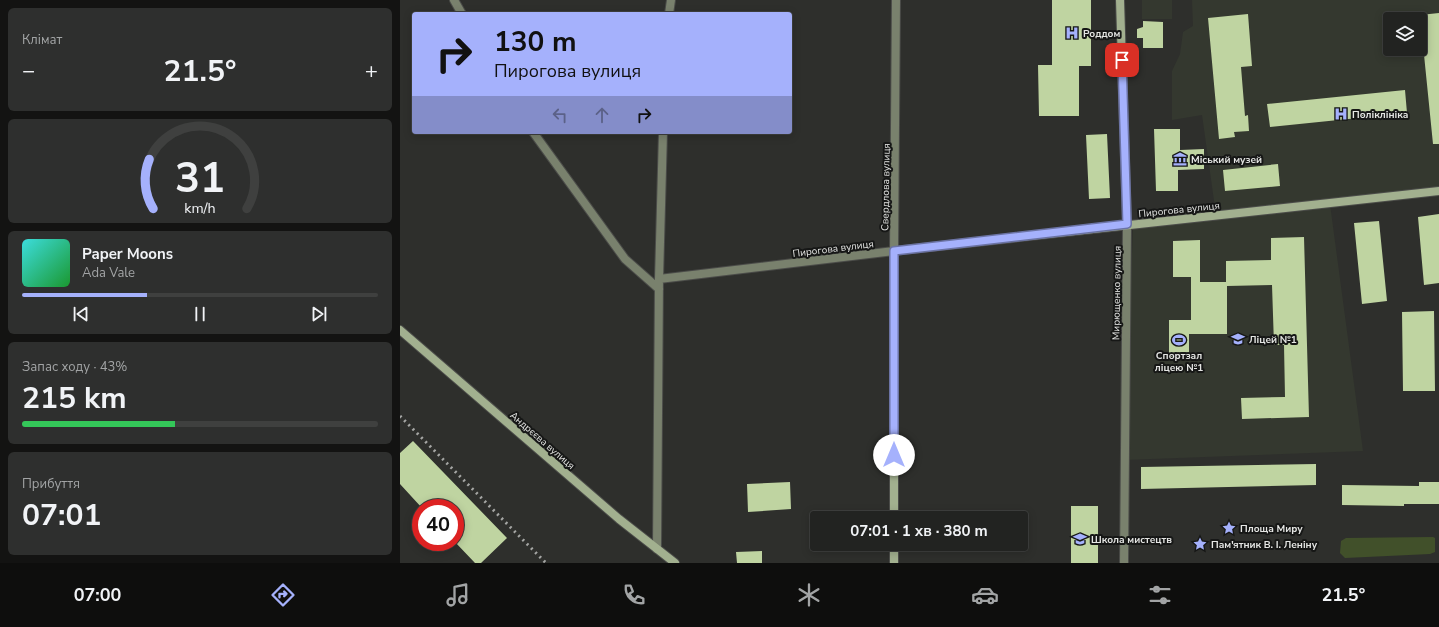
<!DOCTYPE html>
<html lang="uk">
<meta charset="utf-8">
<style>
body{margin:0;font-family:"Nunito Sans",sans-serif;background:#2e2f2e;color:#f1f3f6;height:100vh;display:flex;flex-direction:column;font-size:15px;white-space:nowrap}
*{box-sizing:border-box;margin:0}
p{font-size:13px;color:#a2a4a5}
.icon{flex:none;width:22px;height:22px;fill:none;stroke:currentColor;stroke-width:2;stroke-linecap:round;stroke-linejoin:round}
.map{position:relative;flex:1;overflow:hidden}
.panel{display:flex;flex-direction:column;gap:8px;padding:8px;background:#131312;width:400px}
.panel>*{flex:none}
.guide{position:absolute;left:12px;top:12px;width:380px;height:122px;border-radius:4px;box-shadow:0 2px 10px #0003,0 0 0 1px #3f403f;background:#a5b1fc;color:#111;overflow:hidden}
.fabs{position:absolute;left:983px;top:12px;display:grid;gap:8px}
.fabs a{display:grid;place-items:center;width:44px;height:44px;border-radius:4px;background:#222321;box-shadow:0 2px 10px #0003,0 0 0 1px #3f403f;font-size:20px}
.speed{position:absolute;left:12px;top:499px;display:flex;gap:8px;font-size:20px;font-weight:700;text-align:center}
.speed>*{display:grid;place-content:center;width:52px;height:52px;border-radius:50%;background:#222321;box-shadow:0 2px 10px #0003,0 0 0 1px #3f403f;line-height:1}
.speed .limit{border:6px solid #d22;background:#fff;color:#111}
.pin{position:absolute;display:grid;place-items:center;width:34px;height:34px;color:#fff;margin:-17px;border-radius:8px;box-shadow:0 2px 6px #0006}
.me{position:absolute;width:44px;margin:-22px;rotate:0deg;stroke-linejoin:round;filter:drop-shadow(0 0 3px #0008)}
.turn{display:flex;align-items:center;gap:14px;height:84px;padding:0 16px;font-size:18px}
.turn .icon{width:52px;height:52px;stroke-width:2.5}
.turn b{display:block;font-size:28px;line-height:34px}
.lanes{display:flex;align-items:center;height:38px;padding:0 16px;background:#0003;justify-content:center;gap:20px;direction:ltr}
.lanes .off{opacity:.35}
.big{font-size:30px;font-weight:700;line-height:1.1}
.panel .widget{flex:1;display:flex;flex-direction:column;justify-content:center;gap:6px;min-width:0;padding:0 14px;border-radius:6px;background:#2e2f2e}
.panel .dial{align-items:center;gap:0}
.dial svg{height:104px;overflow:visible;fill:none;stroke:#3f403f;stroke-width:7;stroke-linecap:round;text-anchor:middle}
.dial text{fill:#f1f3f6;stroke:none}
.song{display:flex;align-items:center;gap:12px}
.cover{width:48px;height:48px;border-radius:6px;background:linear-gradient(135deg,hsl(180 70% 55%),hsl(130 70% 35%))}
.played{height:4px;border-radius:2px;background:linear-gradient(90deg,#a5b1fc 35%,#3f403f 35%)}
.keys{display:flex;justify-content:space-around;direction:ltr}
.heat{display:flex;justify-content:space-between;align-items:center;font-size:22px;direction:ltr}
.charge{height:6px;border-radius:3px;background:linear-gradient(90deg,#34c759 43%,#3f403f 0)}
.trip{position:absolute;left:410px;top:511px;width:218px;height:40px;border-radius:4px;background:#222321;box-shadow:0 2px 10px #0003,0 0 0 1px #3f403f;font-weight:700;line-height:40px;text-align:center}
.dock{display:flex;height:64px;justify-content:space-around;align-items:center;background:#0e0e0d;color:#a2a4a5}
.dock .icon{width:28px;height:28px}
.dock .current{color:#a5b1fc}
.dock b{font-size:18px;color:#f1f3f6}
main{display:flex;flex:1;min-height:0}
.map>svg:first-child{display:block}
.built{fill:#34382f;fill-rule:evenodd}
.green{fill:#41502a}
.building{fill:#bfd4a1}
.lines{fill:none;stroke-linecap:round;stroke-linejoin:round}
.street-casing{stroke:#4b4c49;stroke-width:10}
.secondary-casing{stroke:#4b4c49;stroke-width:10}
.street{stroke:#79816d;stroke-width:8}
.secondary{stroke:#a2b08f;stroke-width:8}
.rail{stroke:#a5a6a4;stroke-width:3;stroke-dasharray:2 4;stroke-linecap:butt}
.route-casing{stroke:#6b73a4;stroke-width:10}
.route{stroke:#a5b1fc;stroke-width:7}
.labels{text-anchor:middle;stroke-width:4;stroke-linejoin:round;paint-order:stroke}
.poi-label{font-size:10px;font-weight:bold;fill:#e5e6e4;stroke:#161716;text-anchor:start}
.street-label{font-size:10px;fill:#e5e6e4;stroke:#161716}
</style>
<main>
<section class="panel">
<div class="widget"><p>Клімат</p>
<div class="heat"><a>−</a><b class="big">21.5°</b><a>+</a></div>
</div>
<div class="widget dial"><svg viewBox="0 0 100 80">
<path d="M14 69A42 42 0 1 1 86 69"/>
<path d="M14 69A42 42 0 0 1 11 31" stroke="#a5b1fc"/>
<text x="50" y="56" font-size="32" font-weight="700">31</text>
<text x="50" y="72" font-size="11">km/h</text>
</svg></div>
<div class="widget">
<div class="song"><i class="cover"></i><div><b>Paper Moons</b><p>Ada Vale</p></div></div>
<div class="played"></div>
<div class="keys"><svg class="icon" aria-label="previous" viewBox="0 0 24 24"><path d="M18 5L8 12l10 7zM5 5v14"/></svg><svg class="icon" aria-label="pause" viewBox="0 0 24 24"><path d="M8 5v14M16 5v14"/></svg><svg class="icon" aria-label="next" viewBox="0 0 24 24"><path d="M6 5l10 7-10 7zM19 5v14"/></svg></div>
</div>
<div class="widget"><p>Запас ходу · 43%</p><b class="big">215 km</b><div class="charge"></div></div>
<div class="widget"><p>Прибуття</p><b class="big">07:01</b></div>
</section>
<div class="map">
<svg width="1039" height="563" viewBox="0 0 1039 563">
<rect width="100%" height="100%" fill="#2e2f2c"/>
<!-- built -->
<path class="built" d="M742,0H772V19H742Z
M792,0H1039V192L930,204L963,451L724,460L733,228L816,215L802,115L772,120V71L780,54L783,32L793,26ZM990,19H1020V49H990Z"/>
<!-- green -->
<path class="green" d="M1033,537L1035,538V552L1030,554L945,558L940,553L941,541L946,538Z"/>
<!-- building -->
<path class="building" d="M652,0H691V66H679V116H639L638,65H652Z
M1039,13V144H1033L1020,15Z
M848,14L852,66L841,67L845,116L848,115L849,131L834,132L835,137L819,139L808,18Z
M743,21L763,22V48H743V38H737V29L743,27Z
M1005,90L1007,113L870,127L867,104Z
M754,129H780V150L804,149V169L778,170V191H756Z
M707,134L710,198L689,199L686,135Z
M878,164L880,186L825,191L823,170Z
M1039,214V283L1024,285L1018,217Z
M979,221L987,301L962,304L954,223Z
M904,237L909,417L842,419L841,398L885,397L884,345H874L872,285L827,286V334H789V359H769V320H791V277H773V241L800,240V282H826V261L871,260V238Z
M1034,311L1035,391H1003L1002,312Z
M13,441L107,538L81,563H75L55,542V508H22L0,484V453Z
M916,464V485L741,489V467Z
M390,482L391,509L348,512L347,484Z
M1019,482H1039V504H1004V506L942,505V485L1019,486Z
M671,506H698V563H671Z
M362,551V563H337L336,552Z"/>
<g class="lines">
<!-- street casing -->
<g class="street-casing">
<path id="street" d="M54,0L62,14
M269,14L271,0
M133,132L225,259L259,289
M259,279L494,251L496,0
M257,549L259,279L263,132
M724,563L727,225"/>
</g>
<!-- secondary casing -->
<g class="secondary-casing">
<path id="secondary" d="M720,0L727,225
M0,330L219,519L275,563
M494,518V251L1039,191
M494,563V544"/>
</g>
<!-- street -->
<use href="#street" class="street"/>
<!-- secondary -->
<use href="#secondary" class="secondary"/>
<!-- rail -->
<path class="rail" d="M0,416L146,563"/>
</g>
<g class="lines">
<!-- route casing -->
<g class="route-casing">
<path id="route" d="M494,455V251L727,224L722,60"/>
</g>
<!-- route -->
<use href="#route" class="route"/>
</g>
<!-- icons -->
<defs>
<g id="hospital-bare" transform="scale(1.08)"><path d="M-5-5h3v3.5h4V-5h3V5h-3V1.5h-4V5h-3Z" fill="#a5b1fc" stroke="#161716" stroke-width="2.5" paint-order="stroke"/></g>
<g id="museum-bare" transform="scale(1.08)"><path d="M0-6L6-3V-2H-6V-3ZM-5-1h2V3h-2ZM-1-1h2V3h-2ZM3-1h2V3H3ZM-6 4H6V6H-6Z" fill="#a5b1fc" stroke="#161716" stroke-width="2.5" paint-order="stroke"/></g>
<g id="university-bare" transform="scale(1.08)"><path d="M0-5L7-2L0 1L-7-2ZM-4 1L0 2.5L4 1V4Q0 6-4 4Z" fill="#a5b1fc" stroke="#161716" stroke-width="2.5" paint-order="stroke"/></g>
<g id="stadium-bare" transform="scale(1.08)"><path d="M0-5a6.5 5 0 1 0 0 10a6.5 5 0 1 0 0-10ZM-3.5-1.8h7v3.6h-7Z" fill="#a5b1fc" stroke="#161716" stroke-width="2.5" paint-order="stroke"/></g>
<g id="sight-bare" transform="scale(1.08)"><path d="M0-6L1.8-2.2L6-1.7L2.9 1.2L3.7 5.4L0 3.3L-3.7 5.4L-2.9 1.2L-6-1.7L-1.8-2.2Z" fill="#a5b1fc" stroke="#161716" stroke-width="2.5" paint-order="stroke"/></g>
<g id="school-bare" transform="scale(1.08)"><path d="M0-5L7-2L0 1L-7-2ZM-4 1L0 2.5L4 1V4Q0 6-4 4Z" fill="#a5b1fc" stroke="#161716" stroke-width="2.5" paint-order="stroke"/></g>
</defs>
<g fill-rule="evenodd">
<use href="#hospital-bare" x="672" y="33"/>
<use href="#hospital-bare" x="941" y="114"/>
<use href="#museum-bare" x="780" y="159"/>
<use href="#university-bare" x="838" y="339"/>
<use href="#stadium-bare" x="779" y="340"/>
<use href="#sight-bare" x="829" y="528"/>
<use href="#school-bare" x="680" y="539"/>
<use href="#sight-bare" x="800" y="544"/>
</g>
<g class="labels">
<!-- poi labels -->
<g class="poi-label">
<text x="683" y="37">Роддом</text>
<text x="952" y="118">Поліклініка</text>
<text x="791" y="163">Міський музей</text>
<text x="849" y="343">Ліцей №1</text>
<text x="779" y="359" text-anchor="middle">Спортзал<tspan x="779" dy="12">ліцею №1</tspan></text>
<text x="840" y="532">Площа Миру</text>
<text x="691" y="543">Школа мистецтв</text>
<text x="811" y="548">Пам'ятник В. І. Леніну</text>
</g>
<!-- street labels -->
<g class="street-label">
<text transform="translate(485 187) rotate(-89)" y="4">Свердлова вулиця</text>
<text transform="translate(779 209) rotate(-6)" y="4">Пирогова вулиця</text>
<text transform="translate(433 248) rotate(-7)" y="4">Пирогова вулиця</text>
<text transform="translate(716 293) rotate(-89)" y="4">Мирющенко вулиця</text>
<text transform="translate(143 440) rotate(41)" y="4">Андрєєва вулиця</text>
</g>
</g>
</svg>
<div class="fabs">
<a><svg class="icon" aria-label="layers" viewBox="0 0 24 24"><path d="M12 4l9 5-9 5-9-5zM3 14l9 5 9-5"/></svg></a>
</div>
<div class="speed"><div class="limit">40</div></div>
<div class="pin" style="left:722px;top:60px;background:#d93025"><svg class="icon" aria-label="arrive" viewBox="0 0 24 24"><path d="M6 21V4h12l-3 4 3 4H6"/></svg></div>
<svg class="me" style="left:494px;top:455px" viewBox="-20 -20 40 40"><circle r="19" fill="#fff"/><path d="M0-13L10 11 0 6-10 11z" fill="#a5b1fc"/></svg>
<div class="trip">07:01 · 1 хв · 380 m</div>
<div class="guide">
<div class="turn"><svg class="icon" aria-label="right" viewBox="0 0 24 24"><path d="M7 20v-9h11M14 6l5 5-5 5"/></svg><div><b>130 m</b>Пирогова вулиця</div></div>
<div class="lanes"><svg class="icon off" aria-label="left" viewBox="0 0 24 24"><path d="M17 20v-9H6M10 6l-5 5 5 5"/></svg><svg class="icon off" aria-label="ahead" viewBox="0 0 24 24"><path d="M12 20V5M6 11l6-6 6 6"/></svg><svg class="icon" aria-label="right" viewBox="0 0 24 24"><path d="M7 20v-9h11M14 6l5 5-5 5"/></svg></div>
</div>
</div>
</main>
<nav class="dock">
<b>07:00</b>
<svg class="icon current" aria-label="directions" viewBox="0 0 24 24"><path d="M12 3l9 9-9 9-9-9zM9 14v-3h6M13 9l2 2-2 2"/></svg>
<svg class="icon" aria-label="music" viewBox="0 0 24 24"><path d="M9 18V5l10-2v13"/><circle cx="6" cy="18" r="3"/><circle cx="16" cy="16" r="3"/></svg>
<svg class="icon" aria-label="phone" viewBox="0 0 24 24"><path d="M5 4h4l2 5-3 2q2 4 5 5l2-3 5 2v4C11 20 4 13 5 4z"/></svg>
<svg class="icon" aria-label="climate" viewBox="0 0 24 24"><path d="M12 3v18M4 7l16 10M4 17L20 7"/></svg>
<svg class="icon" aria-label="car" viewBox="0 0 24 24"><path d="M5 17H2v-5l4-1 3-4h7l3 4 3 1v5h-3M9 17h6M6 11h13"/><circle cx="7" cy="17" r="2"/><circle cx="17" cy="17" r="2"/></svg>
<svg class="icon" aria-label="filters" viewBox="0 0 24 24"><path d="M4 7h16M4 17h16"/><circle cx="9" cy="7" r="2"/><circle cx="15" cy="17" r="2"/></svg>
<b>21.5°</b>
</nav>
